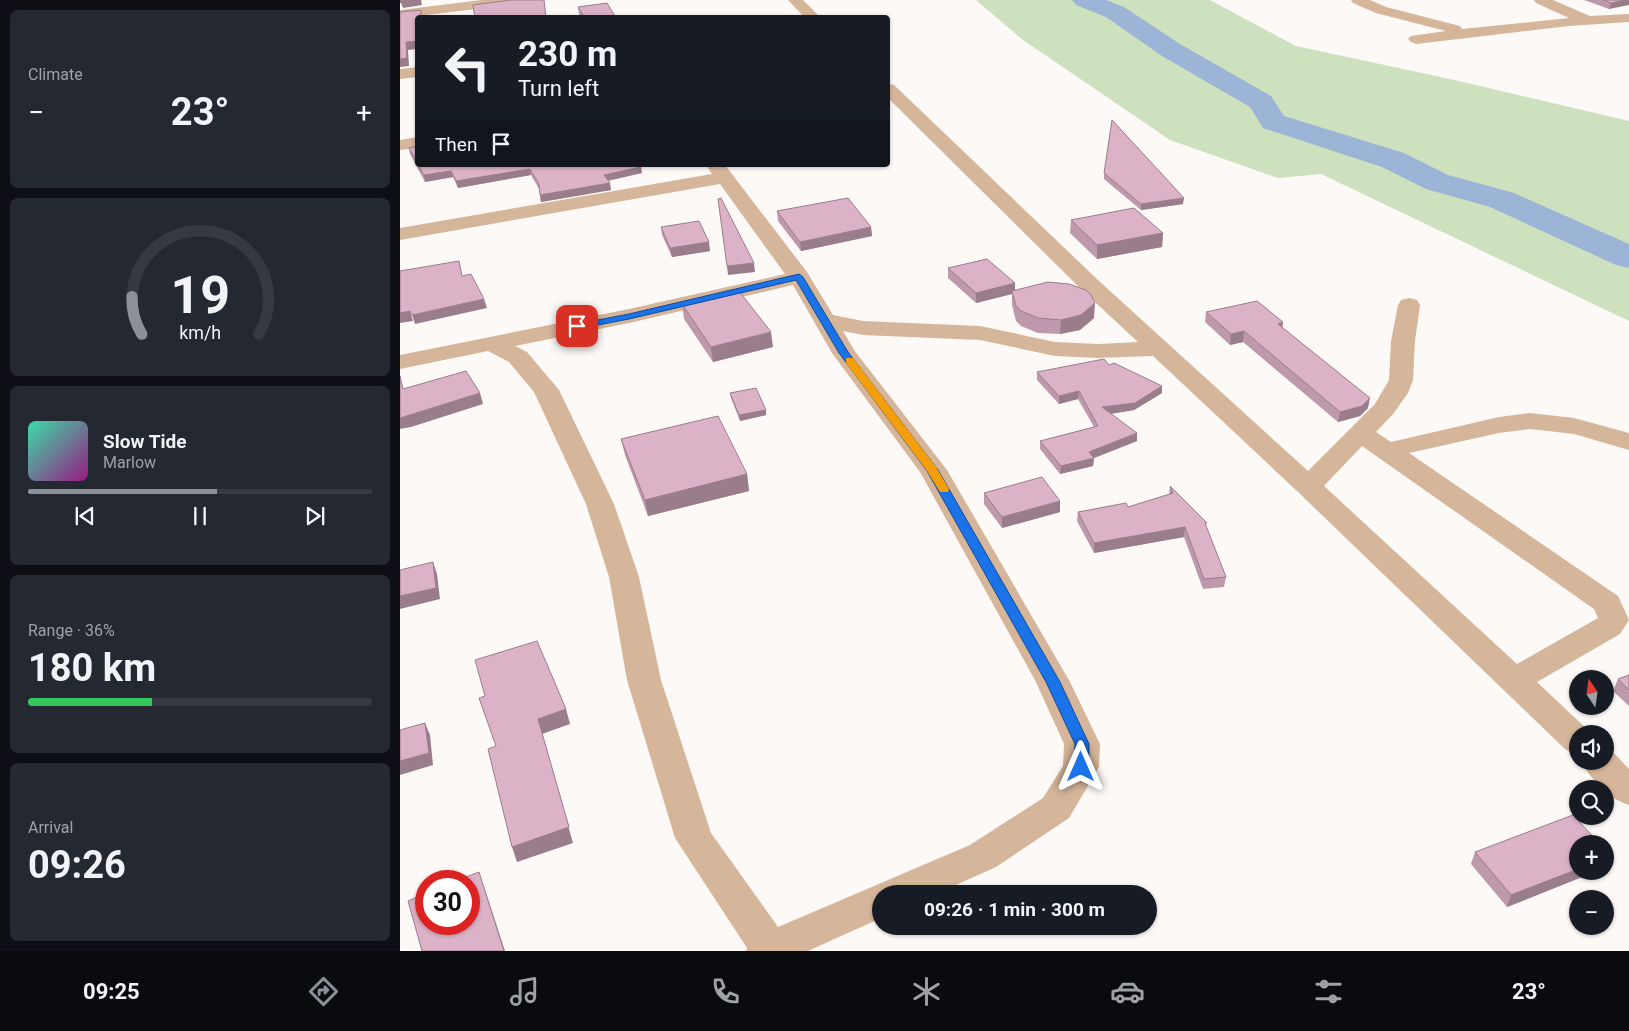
<!DOCTYPE html>
<meta charset="utf-8">
<style>
body{margin:0;font-family:Roboto,sans-serif;background:#242831;color:#f1f3f6;height:100vh;display:flex;flex-direction:column;font-size:19px;white-space:nowrap}
*{box-sizing:border-box;margin:0}
p{font-size:16px;color:#9ea1a6}
.icon{flex:none;width:28px;height:28px;fill:none;stroke:currentColor;stroke-width:2;stroke-linecap:round;stroke-linejoin:round}
.map{position:relative;flex:1;overflow:hidden}
.details{display:flex;flex-direction:column;gap:10px;padding:10px;background:#0d0f14;width:400px}
.details>*{flex:none}
.guide{position:absolute;left:15px;top:15px;width:475px;height:152px;border-radius:5px;box-shadow:0 1px 4px #0004;background:#171b24;color:#f1f3f6;overflow:hidden}
.needle{width:32px;rotate:347deg}
.controls{position:absolute;left:1169px;top:670px;display:grid;gap:10px}
.controls a{display:grid;place-items:center;width:45px;height:45px;border-radius:50%;background:#171b24;box-shadow:0 1px 4px #0004;font-size:25px}
.speed{position:absolute;left:15px;top:870px;display:flex;gap:10px;font-size:25px;font-weight:700;text-align:center}
.speed>*{display:grid;place-content:center;width:65px;height:65px;border-radius:50%;background:#171b24;box-shadow:0 1px 4px #0004;line-height:1}
.speed .limit{border:8px solid #d22;background:#fff;color:#111}
.pin{position:absolute;display:grid;place-items:center;width:42px;height:42px;color:#fff;margin:-21px;border-radius:10px;box-shadow:0 2px 8px #0006}
.me{position:absolute;width:55px;margin:-28px;rotate:0deg;stroke-linejoin:round;filter:drop-shadow(0 0 4px #0008)}
.turn{display:flex;align-items:center;gap:18px;height:105px;padding:0 20px;font-size:22px}
.turn .icon{width:65px;height:65px;stroke-width:2.5}
.turn b{display:block;font-size:35px;line-height:42px}
.then{display:flex;align-items:center;height:48px;padding:0 20px;background:#0003;gap:10px;font-size:19px}
.big{font-size:38px;font-weight:700;line-height:1.1}
.details .card{flex:1;display:flex;flex-direction:column;justify-content:center;gap:8px;min-width:0;padding:0 18px;border-radius:8px;background:#242831}
.details .dial{align-items:center;gap:0}
.dial svg{height:130px;overflow:visible;fill:none;stroke:#363941;stroke-width:7;stroke-linecap:round;text-anchor:middle}
.dial text{fill:#f1f3f6;stroke:none}
.song{display:flex;align-items:center;gap:15px}
.cover{width:60px;height:60px;border-radius:8px;background:linear-gradient(135deg,hsl(160 70% 55%),hsl(310 70% 35%))}
.played{height:5px;border-radius:2px;background:linear-gradient(90deg,#8c9099 55%,#363941 55%)}
.keys{display:flex;justify-content:space-around;direction:ltr}
.heat{display:flex;justify-content:space-between;align-items:center;font-size:28px;direction:ltr}
.charge{height:8px;border-radius:4px;background:linear-gradient(90deg,#34c759 36%,#363941 0)}
.trip{position:absolute;left:472px;top:885px;width:285px;height:50px;border-radius:25px;background:#171b24;box-shadow:0 1px 4px #0004;font-weight:700;line-height:50px;text-align:center}
.tab-bar{display:flex;height:80px;justify-content:space-around;align-items:center;background:#090b0e;color:#9ea1a6}
.tab-bar .icon{width:35px;height:35px}
.tab-bar .current{color:#8c9099}
.tab-bar b{font-size:22px;color:#f1f3f6}
main{display:flex;flex:1;min-height:0}
.map>svg:first-child{display:block}
.green{fill:#cee1bf}
.lines{fill:none;stroke-linecap:round;stroke-linejoin:round}
.river{fill:#9cb4d6;fill-rule:evenodd}
.minor{fill:#d6b69b;fill-rule:evenodd}
.wall{fill:#bd99ab}
.shaded-wall{fill:#9a7d8b}
.building{fill:#dcb2c7;stroke:#9a7d8b}
.route{fill:#1a73e8;stroke:#114b97}
.slow{fill:#f59e0b}
</style>
<main>
<section class="details">
<div class="card"><p>Climate</p>
<div class="heat"><a>−</a><b class="big">23°</b><a>+</a></div>
</div>
<div class="card dial"><svg viewBox="0 0 100 80">
<path d="M14 69A42 42 0 1 1 86 69"/>
<path d="M14 69A42 42 0 0 1 8 46" stroke="#8c9099"/>
<text x="50" y="56" font-size="32" font-weight="700">19</text>
<text x="50" y="72" font-size="11">km/h</text>
</svg></div>
<div class="card">
<div class="song"><i class="cover"></i><div><b>Slow Tide</b><p>Marlow</p></div></div>
<div class="played"></div>
<div class="keys"><svg class="icon" aria-label="previous" viewBox="0 0 24 24"><path d="M18 5L8 12l10 7zM5 5v14"/></svg><svg class="icon" aria-label="pause" viewBox="0 0 24 24"><path d="M8 5v14M16 5v14"/></svg><svg class="icon" aria-label="next" viewBox="0 0 24 24"><path d="M6 5l10 7-10 7zM19 5v14"/></svg></div>
</div>
<div class="card"><p>Range · 36%</p><b class="big">180 km</b><div class="charge"></div></div>
<div class="card"><p>Arrival</p><b class="big">09:26</b></div>
</section>
<div class="map">
<svg width="1229" height="951" viewBox="0 0 1229 951">
<rect width="100%" height="100%" fill="#fdf9f7"/>
<!-- green -->
<path class="green" d="M576,0H810L896,46L1050,79L1229,121V321L921,174L878,178L770,140L623,40Z"/>
<g class="lines">
<!-- river -->
<path class="river" d="M672,0H706L724,7L780,44L871,96L884,116L1004,153L1048,175L1114,193L1229,244V268L1216,265L1090,207L1026,189L982,167L863,128L850,107L762,56L706,17L676,5Z"/>
<!-- minor -->
<path class="minor" d="M82,0H126L124,3L119,4L0,18V10Z
M388,0H403L421,18H405Z
M951,0H970L986,7L1060,26L1062,29L1169,18L1136,3L1134,0H1153L1190,16L1229,14V22L1169,26L1016,44L1011,42L1008,39L1011,36L1046,31L976,13L953,3Z
M18,67V77L0,79V69Z
M488,84L494,85L699,281L908,471L975,404L989,380L991,341L998,305L1001,300L1009,298L1017,300L1020,305L1015,341L1013,380L1008,393L993,414L976,432L991,442L1099,417L1130,413L1174,418L1229,433V450L1174,434L1130,429L1099,433L1009,453L1218,596L1229,620L1220,634L1137,682L1190,732L1191,734H1178V754L1166,750L898,492L753,356L698,358L655,356L580,340L463,335L443,331L454,350L547,470L670,682L700,744L699,767L669,818L596,867L536,894H481V918L408,951H346L347,948L275,838L227,680L209,577L186,504L134,392L109,362L88,351L0,369V355L229,309L385,274L320,184L0,240V228L312,174L306,165H325L407,272L433,315L463,321L580,326L655,342L698,344L738,342L683,291L488,98ZM393,285L432,353L520,472L636,682L664,744L663,766L643,798L570,845L378,927L311,833L261,680L239,577L214,504L159,390L127,352L115,346L229,323ZM962,446L1194,609L1198,618L1117,664L924,486Z
M18,137V148L0,150V140Z
M1205,749L1212,751L1229,769V805C1209,799 1191,780 1181,761H1205Z"/>
</g>
<!-- wall -->
<path class="wall" d="M1184,0H1229L1209,9Z
M178,7L216,18H182L179,14Z
M18,146V165H245L240,166L241,167L242,173L208,181L211,190L141,202L139,189L131,175L58,188L53,177L25,182L10,154L9,148Z
M704,173L783,204L741,210L704,179Z
M377,211L471,227L472,236L401,251L378,221Z
M671,220L763,233L762,247L697,259L670,233Z
M261,227L310,251L272,257L262,235Z
M548,268L615,290L694,318L680,330L660,334L638,333L621,326L616,321L612,305V294L576,303L548,278Z
M282,304L373,347L313,362L284,319Z
M806,312L882,327L968,408L960,416L938,422L843,342L830,345L805,322Z
M709,365L762,393L734,410L711,414L737,441L694,458L693,466L660,474L640,449V441L694,427L678,399L659,404L637,380V372Z
M330,393L366,410V415L340,421L331,398Z
M221,439L347,474L349,491L248,516L225,455Z
M770,486L806,527L826,577L824,587L803,589L784,537L694,553L677,521L678,512L728,507L769,495Z
M584,493L660,512L602,528L584,504Z
M1229,675V706L1213,691L1218,679Z
M1075,852L1178,871H1197L1107,907L1071,864Z"/>
<!-- shaded-wall -->
<path class="shaded-wall" d="M0,0H21L22,5L3,8L1,3H0Z
M1225,0H1229V5L1209,9L1211,3Z
M18,41V49L8,50L9,66L0,67V59L6,42Z
M241,167L242,173L205,181L204,175Z
M130,169L131,175L58,188L56,181Z
M51,171L53,177L25,182L24,175Z
M210,183L211,190L141,202L140,195Z
M784,198L783,204L741,210V204Z
M471,227L472,236L401,251L400,242Z
M763,233L762,247L697,259V245Z
M309,242L310,251L272,257L270,248Z
M354,263L355,272L328,275L327,266Z
M615,283V293L612,291V294L576,303V293Z
M84,299L87,308L15,324L12,315Z
M695,303L694,318L680,330L660,334L661,320Z
M10,311L13,321L0,323V313Z
M883,322L882,333L878,324Z
M844,331L843,342L830,345L831,334Z
M371,332L373,347L313,362L311,347Z
M762,386V393L734,410L702,415V407Z
M679,391L678,399L659,404V396Z
M80,393L83,404L11,427L0,429V418Z
M970,398L968,408L960,416L938,422L940,412Z
M366,410V415L340,421L339,415Z
M737,433V441L694,458L693,466L660,474L661,466L689,452Z
M347,474L349,491L248,516L245,500Z
M660,501V512L602,528V517Z
M785,527L784,537L694,553V543Z
M33,562L37,574L40,599L0,609V596Z
M166,709L170,724L142,734L173,843L117,862L112,847L138,719Z
M25,723L30,735L33,765L0,775V761Z
M1212,855L1207,868H1205V858Z
M1178,869V871H1197L1107,907L1111,895Z
M79,872L85,890L105,951H104Z"/>
<!-- building -->
<path class="building" d="M1,0H13L1,1Z
M111,0H144L146,18H75L73,5Z
M1203,0H1225L1211,3Z
M207,3L216,18H185L178,7Z
M21,10V18H18V41L6,42L7,58L0,59V12Z
M712,120L784,198L741,204L704,173Z
M18,146V164L9,148Z
M18,165H239L241,167L204,175L210,183L140,195L139,184L130,169L56,181L51,171L24,175Z
M321,198L354,263L327,266L318,199Z
M448,198L471,227L400,242L377,211Z
M734,208L763,233L697,245L671,220Z
M299,221L309,242L270,248L261,227Z
M587,259L615,283L576,293L548,268Z
M59,261L62,276L71,274L84,299L12,315L10,311L0,313V271Z
M648,282L669,284L686,290L691,295L695,303L681,315L661,320L638,318L621,311L616,306L612,291Z
M339,291L371,332L311,347L282,304Z
M857,301L883,322L878,324L970,398L962,406L940,412L844,331L831,334L806,312Z
M704,359L709,365L714,363L762,386L735,403L702,407L737,433L689,452L694,458L661,466L640,441L698,426L679,391L659,396L637,372Z
M66,371L80,393L0,418V376L3,389Z
M356,388L366,410L339,415L330,393Z
M318,416L347,474L245,500L221,439Z
M642,477L660,501L602,517L584,493Z
M770,486L807,523H805L826,577L804,579L785,527L694,543L678,512L726,503L728,507L773,493Z
M33,562L36,588L0,596V570Z
M137,641L166,709L138,719L169,827L112,847L88,749L96,746L79,698L85,696L75,660Z
M1229,675V690L1218,679Z
M25,723L29,753L0,761V730Z
M1173,815L1200,844H1178V869L1111,895L1075,852Z
M1205,849L1212,855L1205,858Z
M79,872L104,951H22L8,901L26,893V924H69V881H56Z"/>
<!-- route -->
<path class="route" d="M399,274L403,277L448,352L538,470L660,682L689,744V767L686,771L681,773L676,771L674,767L675,744L646,682L527,471L439,353L396,280L229,319L177,329L172,326L177,324L229,314Z"/>
<!-- slow -->
<path class="slow" d="M446,358H453L536,467L549,489L548,492H540L527,471L446,363Z"/>
</svg>
<div class="controls">
<a><svg class="needle" viewBox="-14 -14 28 28"><path d="M0-13l5 13h-10z" fill="#e53935"/><path d="M0 13l5-13h-10z" fill="#9ea1a6"/></svg></a>
<a><svg class="icon" aria-label="sound" viewBox="0 0 24 24"><path d="M4 9h4l5-4v14l-5-4H4zM17 9q2 3 0 6"/></svg></a>
<a><svg class="icon" aria-label="search" viewBox="0 0 24 24"><circle cx="10" cy="10" r="6"/><path d="M15 15l6 6"/></svg></a>
<a>+</a>
<a>−</a>
</div>
<div class="speed"><div class="limit">30</div></div>
<div class="pin" style="left:177px;top:326px;background:#d93025"><svg class="icon" aria-label="arrive" viewBox="0 0 24 24"><path d="M6 21V4h12l-3 4 3 4H6"/></svg></div>
<svg class="me" style="left:681px;top:767px" viewBox="-20 -20 40 40"><path d="M0-17L14 15 0 8-14 15z" fill="#1a73e8" stroke="#fff" stroke-width="4"/></svg>
<div class="trip">09:26 · 1 min · 300 m</div>
<div class="guide">
<div class="turn"><svg class="icon" aria-label="left" viewBox="0 0 24 24"><path d="M17 20v-9H6M10 6l-5 5 5 5"/></svg><div><b>230 m</b>Turn left</div></div>
<div class="then">Then<svg class="icon" aria-label="arrive" viewBox="0 0 24 24"><path d="M6 21V4h12l-3 4 3 4H6"/></svg></div>
</div>
</div>
</main>
<nav class="tab-bar">
<b>09:25</b>
<svg class="icon current" aria-label="directions" viewBox="0 0 24 24"><path d="M12 3l9 9-9 9-9-9zM9 14v-3h6M13 9l2 2-2 2"/></svg>
<svg class="icon" aria-label="music" viewBox="0 0 24 24"><path d="M9 18V5l10-2v13"/><circle cx="6" cy="18" r="3"/><circle cx="16" cy="16" r="3"/></svg>
<svg class="icon" aria-label="phone" viewBox="0 0 24 24"><path d="M5 4h4l2 5-3 2q2 4 5 5l2-3 5 2v4C11 20 4 13 5 4z"/></svg>
<svg class="icon" aria-label="climate" viewBox="0 0 24 24"><path d="M12 3v18M4 7l16 10M4 17L20 7"/></svg>
<svg class="icon" aria-label="car" viewBox="0 0 24 24"><path d="M5 17H2v-5l4-1 3-4h7l3 4 3 1v5h-3M9 17h6M6 11h13"/><circle cx="7" cy="17" r="2"/><circle cx="17" cy="17" r="2"/></svg>
<svg class="icon" aria-label="filters" viewBox="0 0 24 24"><path d="M4 7h16M4 17h16"/><circle cx="9" cy="7" r="2"/><circle cx="15" cy="17" r="2"/></svg>
<b>23°</b>
</nav>
